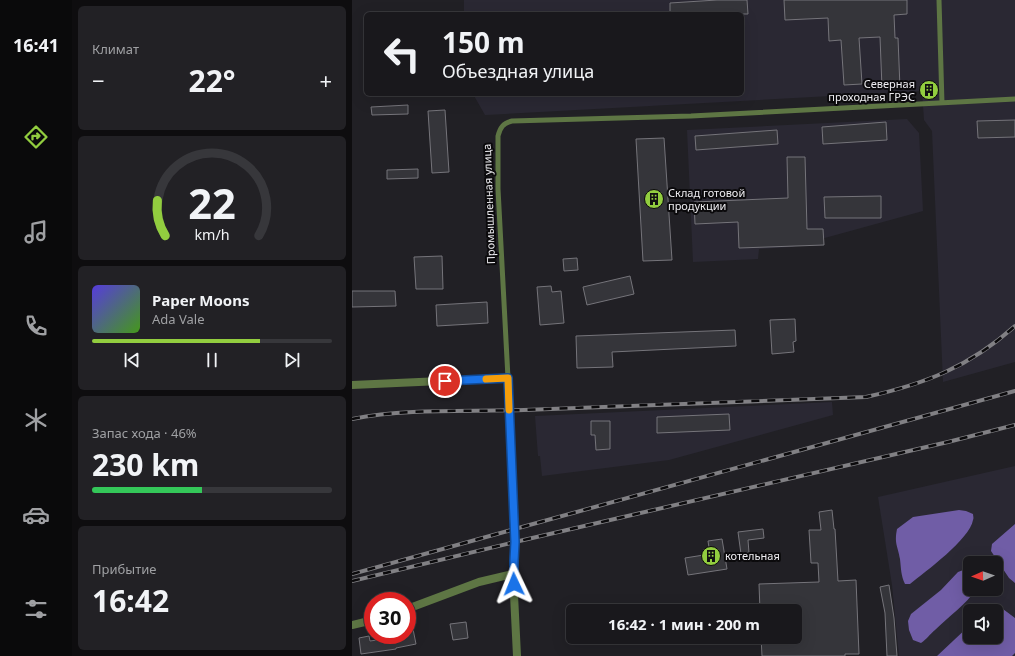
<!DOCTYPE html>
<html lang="ru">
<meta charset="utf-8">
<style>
body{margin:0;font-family:"Noto Sans",sans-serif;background:#222125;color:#f1f3f6;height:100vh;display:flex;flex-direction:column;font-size:15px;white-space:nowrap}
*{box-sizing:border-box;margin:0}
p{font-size:13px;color:#9fa0a3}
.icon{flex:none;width:22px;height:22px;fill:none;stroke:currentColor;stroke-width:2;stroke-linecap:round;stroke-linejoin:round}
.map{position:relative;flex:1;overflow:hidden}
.drawer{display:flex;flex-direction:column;gap:6px;padding:6px;background:#0e0d0f;width:280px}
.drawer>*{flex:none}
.hud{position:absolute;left:12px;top:12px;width:380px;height:84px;border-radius:6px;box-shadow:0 4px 16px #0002,0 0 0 1px #37373b;background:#19181c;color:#f1f3f6;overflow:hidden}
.needle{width:26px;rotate:268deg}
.controls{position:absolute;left:611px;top:556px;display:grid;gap:8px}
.controls a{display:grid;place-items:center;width:40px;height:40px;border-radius:6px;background:#19181c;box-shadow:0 4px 16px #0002,0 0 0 1px #37373b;font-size:20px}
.speed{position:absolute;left:12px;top:592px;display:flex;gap:8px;font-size:20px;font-weight:700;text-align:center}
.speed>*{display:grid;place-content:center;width:52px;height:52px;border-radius:50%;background:#19181c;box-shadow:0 4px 16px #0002,0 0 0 1px #37373b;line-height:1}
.speed .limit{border:6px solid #d22;background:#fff;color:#111}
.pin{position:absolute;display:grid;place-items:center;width:34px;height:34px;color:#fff;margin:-17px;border:2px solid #fff;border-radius:50%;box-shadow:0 1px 4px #0007}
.me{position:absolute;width:44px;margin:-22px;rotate:358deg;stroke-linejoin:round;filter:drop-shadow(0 0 3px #0008)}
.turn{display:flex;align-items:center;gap:14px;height:84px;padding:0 12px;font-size:18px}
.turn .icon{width:52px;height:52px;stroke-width:2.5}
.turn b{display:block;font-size:28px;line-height:34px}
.big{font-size:30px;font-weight:700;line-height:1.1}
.drawer .widget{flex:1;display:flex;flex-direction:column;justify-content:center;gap:6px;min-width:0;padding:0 14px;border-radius:6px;background:#222125}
.drawer .dial{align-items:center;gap:0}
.dial svg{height:104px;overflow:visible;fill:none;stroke:#37373b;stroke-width:7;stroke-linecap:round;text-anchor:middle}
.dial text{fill:#f1f3f6;stroke:none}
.song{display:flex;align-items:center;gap:12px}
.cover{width:48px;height:48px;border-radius:6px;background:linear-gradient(135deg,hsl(250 70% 55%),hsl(100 70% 35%))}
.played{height:4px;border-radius:2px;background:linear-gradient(90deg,#92cd3f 70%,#37373b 70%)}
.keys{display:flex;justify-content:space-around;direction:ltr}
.heat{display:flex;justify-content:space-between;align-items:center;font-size:22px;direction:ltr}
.charge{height:6px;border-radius:3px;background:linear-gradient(90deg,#34c759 46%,#37373b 0)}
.trip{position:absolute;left:214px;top:604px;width:236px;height:40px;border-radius:6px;background:#19181c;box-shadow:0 4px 16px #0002,0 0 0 1px #37373b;font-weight:700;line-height:40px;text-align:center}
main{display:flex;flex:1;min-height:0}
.tabs{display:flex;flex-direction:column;width:72px;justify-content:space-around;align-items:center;background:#0a0a0b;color:#9fa0a3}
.tabs .icon{width:28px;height:28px}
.tabs .active{color:#92cd3f}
.tabs b{font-size:18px;color:#f1f3f6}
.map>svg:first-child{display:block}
.built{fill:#2a2833;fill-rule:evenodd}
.water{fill:#705da6}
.building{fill:#35353a;stroke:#75747a}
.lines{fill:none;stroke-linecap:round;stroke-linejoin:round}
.service{stroke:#5e7644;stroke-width:5}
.minor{stroke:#5e7644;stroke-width:8}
.rail-casing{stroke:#818084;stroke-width:4}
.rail{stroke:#0b0a0c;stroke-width:2.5;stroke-dasharray:8;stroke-linecap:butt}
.route-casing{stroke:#114b97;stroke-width:10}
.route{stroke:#1a73e8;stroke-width:7}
.slow{stroke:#f59e0b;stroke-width:7}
.labels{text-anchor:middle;stroke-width:4;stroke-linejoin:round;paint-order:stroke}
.poi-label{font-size:11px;fill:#eeedf1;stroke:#0b0a0c;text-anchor:start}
.street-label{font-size:11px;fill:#eeedf1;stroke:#0b0a0c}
</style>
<main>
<nav class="tabs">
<b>16:41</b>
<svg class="icon active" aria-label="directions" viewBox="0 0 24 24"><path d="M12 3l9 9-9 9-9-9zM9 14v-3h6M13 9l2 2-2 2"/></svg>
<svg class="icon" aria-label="music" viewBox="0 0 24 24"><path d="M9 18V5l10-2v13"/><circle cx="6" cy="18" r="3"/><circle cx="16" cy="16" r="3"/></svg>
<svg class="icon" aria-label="phone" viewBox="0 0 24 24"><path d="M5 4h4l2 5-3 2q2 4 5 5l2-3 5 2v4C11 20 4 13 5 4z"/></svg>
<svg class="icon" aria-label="climate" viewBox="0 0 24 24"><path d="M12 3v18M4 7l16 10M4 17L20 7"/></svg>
<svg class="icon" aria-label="car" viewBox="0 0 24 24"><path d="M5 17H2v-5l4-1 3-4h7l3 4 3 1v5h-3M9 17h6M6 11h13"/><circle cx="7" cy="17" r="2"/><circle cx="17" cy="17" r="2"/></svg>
<svg class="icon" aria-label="filters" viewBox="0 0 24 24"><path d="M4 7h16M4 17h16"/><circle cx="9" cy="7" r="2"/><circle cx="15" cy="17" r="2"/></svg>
</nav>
<section class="drawer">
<div class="widget"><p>Климат</p>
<div class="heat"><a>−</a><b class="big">22°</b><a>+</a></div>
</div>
<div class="widget dial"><svg viewBox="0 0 100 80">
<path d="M14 69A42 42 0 1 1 86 69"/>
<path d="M14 69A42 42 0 0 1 8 42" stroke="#92cd3f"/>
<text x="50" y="56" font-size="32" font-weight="700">22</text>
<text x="50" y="72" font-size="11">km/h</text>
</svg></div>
<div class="widget">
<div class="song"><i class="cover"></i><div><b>Paper Moons</b><p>Ada Vale</p></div></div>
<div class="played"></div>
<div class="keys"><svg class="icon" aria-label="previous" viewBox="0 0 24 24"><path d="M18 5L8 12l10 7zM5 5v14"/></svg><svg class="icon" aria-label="pause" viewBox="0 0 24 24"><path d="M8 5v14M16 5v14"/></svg><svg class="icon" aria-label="next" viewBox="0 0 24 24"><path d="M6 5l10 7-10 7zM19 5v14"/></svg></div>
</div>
<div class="widget"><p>Запас хода · 46%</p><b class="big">230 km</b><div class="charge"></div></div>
<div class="widget"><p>Прибытие</p><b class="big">16:42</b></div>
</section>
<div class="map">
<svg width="663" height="656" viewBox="0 0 663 656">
<rect width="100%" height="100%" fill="#212025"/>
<!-- built -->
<path class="built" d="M112,0H663V362L591,382L580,131L572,120L570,91L133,115L121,94H390V14H112Z
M555,119L567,133L571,211L440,247L407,249L406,259L341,262L335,130Z
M480,402L481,415L317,460L190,476L188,456H186L183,416Z
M663,466V656H547L540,585L526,497ZM618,563H644V589H618ZM618,611H644V637H618Z"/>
<!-- water -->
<path class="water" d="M607,510L614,511L621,514C621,516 622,518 621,520C618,539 573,572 558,584H553C549,576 549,568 548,559C546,546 542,544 545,529L561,517Z
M663,524V583L657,578L639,551L640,544Z
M614,569L618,570V589H624C614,605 597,616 583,630C578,634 575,639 569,643L561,640L557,630L556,621L559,614L589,590L606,572Z
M644,608L651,609L663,618V653L660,656H585L618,625V637H644V611H637Z"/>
<!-- building -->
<path class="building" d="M365,0H395L396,14H318V3Z
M432,0H555V14L542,15L543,38H546L548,88H530L528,37L507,38L510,84L492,85L489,40L477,41L476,18L433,20Z
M56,105V114L20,115L19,107Z
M93,110L97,172L80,173L76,111Z
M663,120V137L626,138L625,121Z
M534,122L535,140L471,144L470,127Z
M425,130L426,144L344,150L343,136Z
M312,138L320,260L291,261L284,139Z
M435,157H453L455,229H471L472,245L387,248L386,222L343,224L342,202L436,198Z
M66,169V178L35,179V170Z
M529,196V218H473L472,197Z
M90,256L91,289H64L62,257Z
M225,258L226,270L212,271L211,259Z
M278,276L282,294L235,305L231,287Z
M199,286L200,292L209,291L212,323L188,325L185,287Z
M0,291H43L44,306L0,307Z
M135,302L136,323L85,326L84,305Z
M443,319L444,341L441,342L442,352L420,354L418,320Z
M383,330L384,346L260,352L261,367L225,368L224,336Z
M377,414L378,430L305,433V417Z
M239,421H258V449L244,450L243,435H239Z
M480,510L482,529H483L486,581L504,580L507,654H493V656H410L409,637H443V611H408L407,584L467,582L466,563H459L457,530H469L467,512Z
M411,529L412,538L396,540L397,553L389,554L386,532Z
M370,539L375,569L336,575L333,558L358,554L356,541Z
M537,585L542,618L545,656H535L533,613L528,587Z
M114,622L116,638L101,640L98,624Z
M61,629L64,644L44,648V649L9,654L7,638L17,636L18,641L32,639V637L55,635V630Z"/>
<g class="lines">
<!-- service -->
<path class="service" d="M587,0L590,103
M156,378L146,189V136C148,128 151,123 160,121L339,116L663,99"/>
<!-- minor -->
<path class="minor" d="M0,385L156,378L163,542L161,574L165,656
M55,609L127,582L161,574
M0,625L21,620"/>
<!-- rail casing -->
<g class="rail-casing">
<path id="rail" d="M0,419C56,408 115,412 172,410C286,405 400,401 514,397C573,384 617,367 663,326
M0,574L663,391
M0,581L163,542L596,442L663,425"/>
</g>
<!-- rail -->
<use href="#rail" class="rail"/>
</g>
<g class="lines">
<!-- route casing -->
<g class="route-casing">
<path id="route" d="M93,381L156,378L163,542L162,561V584"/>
</g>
<!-- route -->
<use href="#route" class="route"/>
<!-- slow -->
<path class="slow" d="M134,379L156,378L157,410"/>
</g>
<!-- icons -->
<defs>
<g id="building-disc" transform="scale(1)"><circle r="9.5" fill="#92cd3f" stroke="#0b0a0c"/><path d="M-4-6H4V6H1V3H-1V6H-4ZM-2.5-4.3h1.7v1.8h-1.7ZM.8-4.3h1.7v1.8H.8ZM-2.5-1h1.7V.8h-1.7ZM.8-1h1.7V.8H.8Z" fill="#111"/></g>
</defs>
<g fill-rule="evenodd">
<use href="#building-disc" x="577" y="90"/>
<use href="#building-disc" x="302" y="199"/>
<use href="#building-disc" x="359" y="556"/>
</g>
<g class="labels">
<!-- poi labels -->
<g class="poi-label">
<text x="563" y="88" text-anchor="end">Северная<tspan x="563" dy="13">проходная ГРЭС</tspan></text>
<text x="316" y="197">Склад готовой<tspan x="316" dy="13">продукции</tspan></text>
<text x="373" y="560">котельная</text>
</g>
<!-- street labels -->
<g class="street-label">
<text transform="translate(137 204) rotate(-92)" y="4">Промышленная улица</text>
</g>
</g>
</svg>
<div class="controls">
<a><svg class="needle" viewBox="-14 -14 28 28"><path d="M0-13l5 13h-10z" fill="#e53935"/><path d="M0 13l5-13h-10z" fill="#9fa0a3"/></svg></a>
<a><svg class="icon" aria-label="sound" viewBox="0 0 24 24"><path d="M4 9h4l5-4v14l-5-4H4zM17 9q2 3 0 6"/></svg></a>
</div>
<div class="speed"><div class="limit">30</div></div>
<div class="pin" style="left:93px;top:381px;background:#d93025"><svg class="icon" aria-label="arrive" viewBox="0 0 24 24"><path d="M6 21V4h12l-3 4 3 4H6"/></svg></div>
<svg class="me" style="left:162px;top:584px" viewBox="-20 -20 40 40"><path d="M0-17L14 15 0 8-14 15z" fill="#1a73e8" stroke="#fff" stroke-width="4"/></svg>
<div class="trip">16:42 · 1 мин · 200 m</div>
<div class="hud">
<div class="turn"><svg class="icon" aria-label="left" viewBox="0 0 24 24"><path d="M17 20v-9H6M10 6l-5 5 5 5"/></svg><div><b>150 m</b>Объездная улица</div></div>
</div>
</div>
</main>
